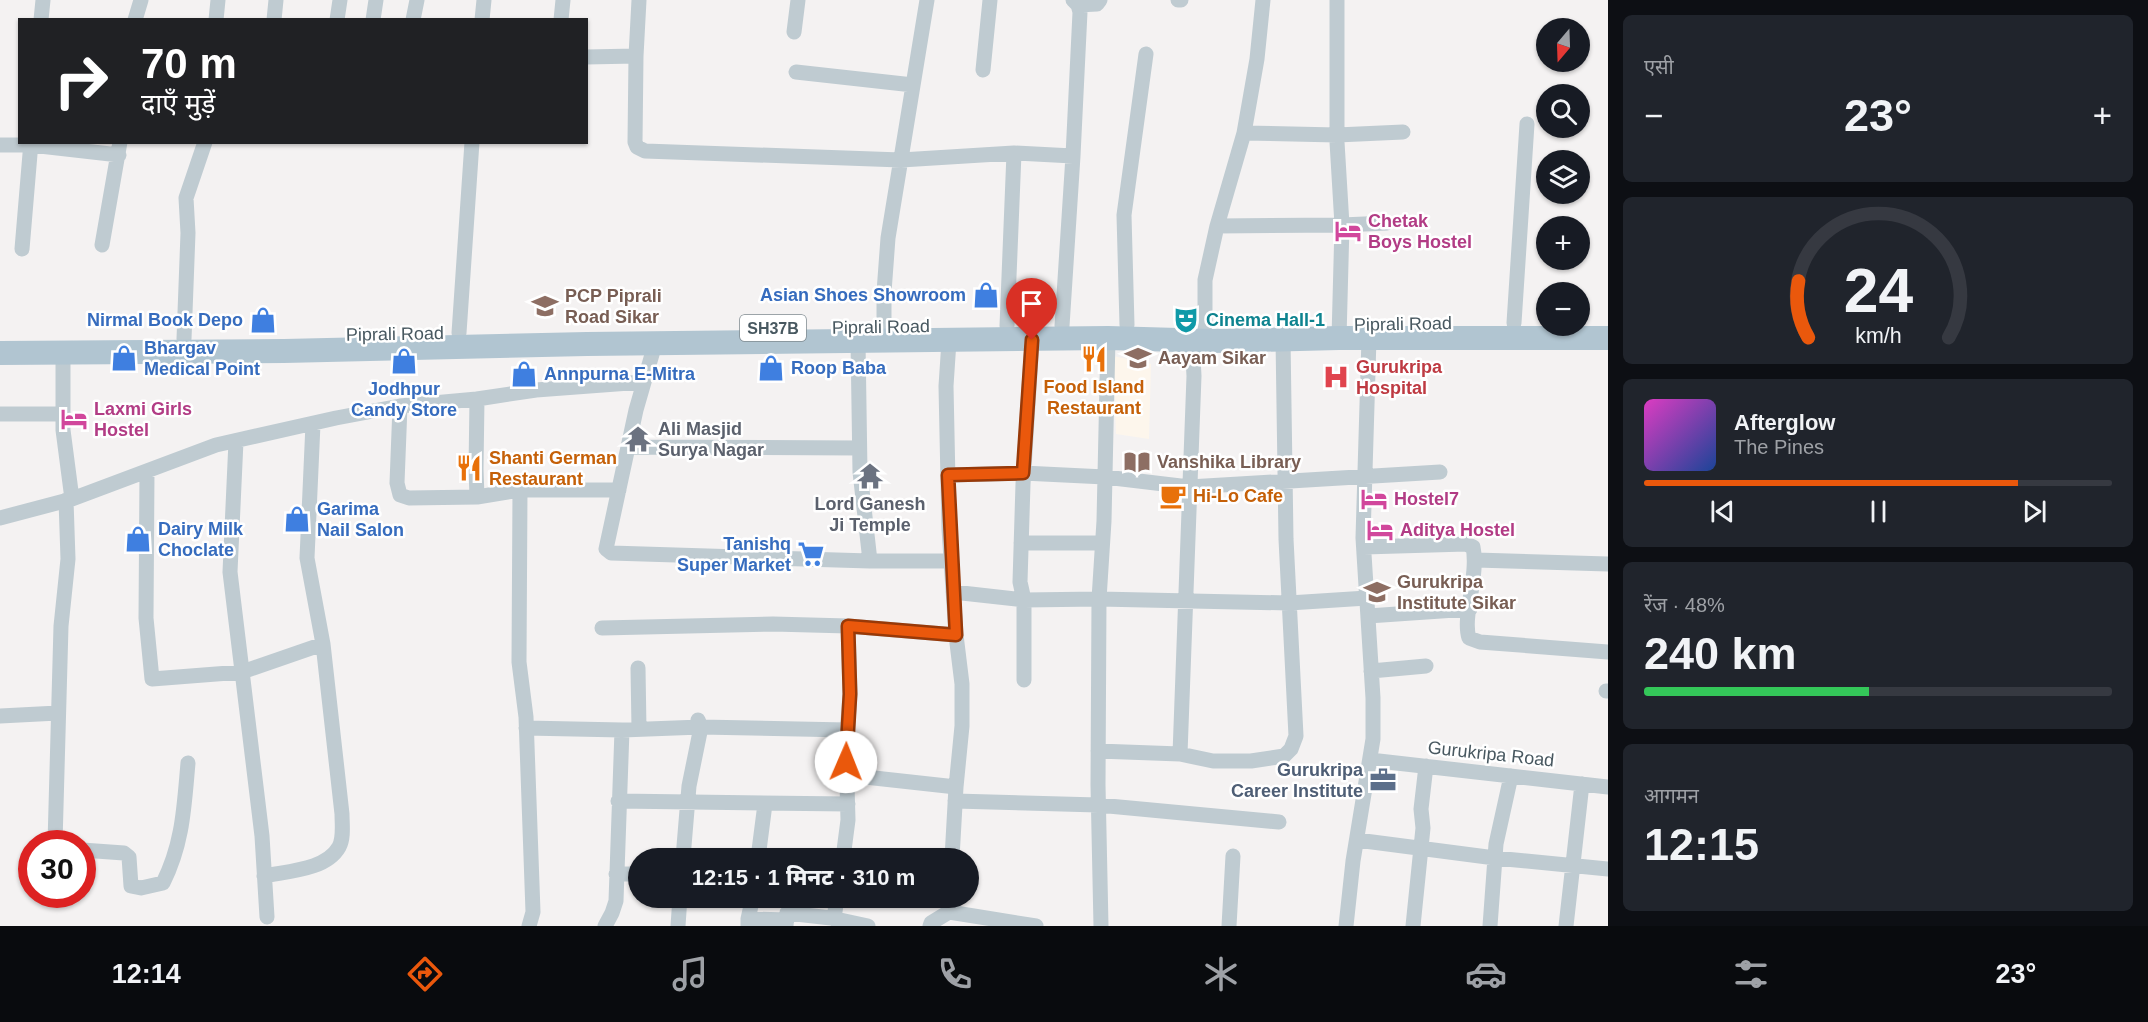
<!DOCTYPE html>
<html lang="hi">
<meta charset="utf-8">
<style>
body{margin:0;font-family:Arial,"Noto Sans Devanagari",sans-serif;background:#20242c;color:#f1f3f6;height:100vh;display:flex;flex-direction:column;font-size:22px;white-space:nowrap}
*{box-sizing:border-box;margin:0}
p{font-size:20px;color:#9ea1a6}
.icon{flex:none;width:33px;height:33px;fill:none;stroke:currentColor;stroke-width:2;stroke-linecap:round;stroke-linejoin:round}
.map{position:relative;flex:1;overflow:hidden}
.details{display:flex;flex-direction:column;gap:15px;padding:15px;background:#0d0f14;width:540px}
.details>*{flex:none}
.guide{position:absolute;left:18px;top:18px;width:570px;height:126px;border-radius:0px;box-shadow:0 2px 4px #0004;background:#202124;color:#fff;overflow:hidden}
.needle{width:39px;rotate:199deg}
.fabs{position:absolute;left:1536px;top:18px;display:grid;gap:12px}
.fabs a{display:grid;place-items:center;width:54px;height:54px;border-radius:50%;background:#171b24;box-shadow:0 2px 4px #0004;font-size:30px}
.speed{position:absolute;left:18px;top:830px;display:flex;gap:12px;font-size:30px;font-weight:700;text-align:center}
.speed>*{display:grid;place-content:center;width:78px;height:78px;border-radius:50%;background:#171b24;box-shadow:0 2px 4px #0004;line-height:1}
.speed .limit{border:9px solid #d22;background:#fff;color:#111}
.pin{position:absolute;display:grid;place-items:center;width:51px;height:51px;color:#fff;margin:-62px -26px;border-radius:50% 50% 50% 0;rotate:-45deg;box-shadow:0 0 6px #0007}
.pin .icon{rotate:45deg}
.me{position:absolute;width:66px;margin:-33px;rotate:1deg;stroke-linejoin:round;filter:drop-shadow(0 0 4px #0008)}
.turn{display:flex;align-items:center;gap:21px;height:126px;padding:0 24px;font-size:27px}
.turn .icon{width:78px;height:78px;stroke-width:2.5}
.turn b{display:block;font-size:42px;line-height:51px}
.big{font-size:45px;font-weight:800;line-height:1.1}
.details .card{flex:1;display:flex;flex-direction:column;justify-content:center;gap:9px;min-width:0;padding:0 21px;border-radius:9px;background:#20242c}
.details .dial{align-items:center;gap:0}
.dial svg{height:156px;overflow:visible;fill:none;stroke:#363941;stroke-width:7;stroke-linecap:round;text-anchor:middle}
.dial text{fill:#f1f3f6;stroke:none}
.song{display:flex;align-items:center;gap:18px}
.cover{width:72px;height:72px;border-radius:9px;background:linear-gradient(135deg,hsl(310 70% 55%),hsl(220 70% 35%))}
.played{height:6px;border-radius:3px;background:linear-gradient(90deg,#ea580c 80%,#363941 80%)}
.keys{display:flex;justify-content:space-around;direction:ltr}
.heat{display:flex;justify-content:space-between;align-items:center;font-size:33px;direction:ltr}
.charge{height:9px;border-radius:4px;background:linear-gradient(90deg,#34c759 48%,#363941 0)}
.trip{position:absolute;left:628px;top:848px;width:351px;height:60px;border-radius:30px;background:#171b24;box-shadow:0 2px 4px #0004;font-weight:800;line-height:60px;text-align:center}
.tab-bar{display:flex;height:96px;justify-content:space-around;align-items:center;background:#090b0e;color:#9ea1a6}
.tab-bar .icon{width:42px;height:42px}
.tab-bar .current{color:#ea580c}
.tab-bar b{font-size:27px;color:#f1f3f6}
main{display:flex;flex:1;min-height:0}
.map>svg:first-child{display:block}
.commercial{fill:#fdf6ec}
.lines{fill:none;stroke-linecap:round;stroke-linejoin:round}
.street{stroke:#bfcbd1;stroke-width:15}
.primary{stroke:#b1c5d1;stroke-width:24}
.route-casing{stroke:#983908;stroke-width:15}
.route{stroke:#ea580c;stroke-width:10}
.labels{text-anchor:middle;stroke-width:5;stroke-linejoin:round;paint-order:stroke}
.shield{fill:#fff;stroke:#7f8a90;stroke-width:1.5}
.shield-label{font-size:16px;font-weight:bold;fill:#485860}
.hotel-label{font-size:18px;font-weight:bold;fill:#b23c85;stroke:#fff;text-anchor:start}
.shop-label{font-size:18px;font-weight:bold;fill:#366cbe;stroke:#fff;text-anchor:start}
.education-label{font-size:18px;font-weight:bold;fill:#785e54;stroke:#fff;text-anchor:start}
.culture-label{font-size:18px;font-weight:bold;fill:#0d838f;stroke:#fff;text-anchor:start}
.street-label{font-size:18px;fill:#485860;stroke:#fff}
.health-label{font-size:18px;font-weight:bold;fill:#be3a42;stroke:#fff;text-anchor:start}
.food-label{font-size:18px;font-weight:bold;fill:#c56008;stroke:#fff;text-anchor:start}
.worship-label{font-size:18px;font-weight:bold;fill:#5b616d;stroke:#fff;text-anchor:start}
.service-label{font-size:18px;font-weight:bold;fill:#4e5e75;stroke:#fff;text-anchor:end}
</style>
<main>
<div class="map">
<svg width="1608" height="926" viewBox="0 0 1608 926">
<rect width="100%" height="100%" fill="#f4f2f2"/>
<!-- commercial -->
<path class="commercial" d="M1113,356L1151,364L1149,439L1116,434Z"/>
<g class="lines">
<!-- street -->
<path class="street" d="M639,0L636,56L635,142L637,147L645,151L901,160L1014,153L1073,156
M1178,0H1181
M1337,0V142L1342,225L1339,338
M1078,5L1097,4L1100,0
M41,20L43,0
M135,20L141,0
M216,20L218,0
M274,20L276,0
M337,20L340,0
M373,20L376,0
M413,20L417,0
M482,20L484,0
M561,20L563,0
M794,32L798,0
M586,57L636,56
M983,70L990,0
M796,72L913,85
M1244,133L1337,135L1403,132
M0,145H31L119,155
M1217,226L1342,225L1387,223
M102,245L120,142
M22,249L31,142
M1514,323L1527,124
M1127,325L1124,215L1146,54
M1007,326L1014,153
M1062,326L1073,156L1080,12L1078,5L1073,0
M1205,326V280L1217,226L1244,133L1257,59L1263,0
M884,327V292L888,238L927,0
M459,333L472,142
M184,339L188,233L186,198L205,142
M858,341L860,472L870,561
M949,341L946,386L949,529L956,635L962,684V726L956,787L952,858
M655,344L636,410L606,549L611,553L870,561H951
M63,354V430L72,499
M400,406L397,483L400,495L409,498L477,497
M0,414H63
M236,441L230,572L262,836L267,917
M628,447L859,448
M147,472L146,618L152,679L242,672L323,644
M948,475L1023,473L1105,477L1189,487L1440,472
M520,490L519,662L526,717L533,912L529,926
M619,490H520L477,497L476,469L477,399L536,390L643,382
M0,518L72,499L216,445L336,418L400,406L477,399
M1021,543H1102
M1364,547L1466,544L1473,547C1479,575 1462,617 1469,638L1480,642L1608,652
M1476,560L1608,564
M953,592L1024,600L1099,599L1289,603L1367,598
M1368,616L1470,609
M602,628L773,624L848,626L956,635
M638,668L639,729
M1371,671L1426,666
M1024,680V600L1020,582L1023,484L1032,340
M1606,691H1608
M0,716L58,713
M526,728L622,730
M1098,751L1180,754L1213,761H1251L1284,756L1291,749L1296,736L1286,539L1283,339
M1180,754L1194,376L1192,340
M1370,760L1608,787
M847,775L956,787
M618,801L848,804
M955,801L1098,805L1279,822
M1357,840L1495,858L1608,869
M55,843L61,626L68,559L66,500
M82,850L124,853L129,857L131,886L141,888L163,883C183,843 184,807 188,763
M683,858L689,786L701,727L698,720
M758,858L765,804
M843,858L848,820L846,749L850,694L848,626
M616,874H639
M264,876C288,871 326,870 339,847C344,838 342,824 342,814L323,644L307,558L313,424
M748,919L753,897
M834,919L837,897
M605,926L612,913L616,901L622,730L701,727L847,730
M678,926L680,897
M748,926V919L787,920
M786,926L787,913L831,918L868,926
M930,926L931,923L949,912L1036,926
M1101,926L1098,785L1099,599L1104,521L1108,338
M1229,926L1233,856
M1346,926L1353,861L1373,739V698L1363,538L1369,338
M1413,926L1423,828L1421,809L1426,766
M1490,926L1496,844L1511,776
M1566,926L1582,784"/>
<!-- primary -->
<path class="primary" d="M0,353L284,351L587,344L1108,338L1213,341L1339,338H1608"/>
</g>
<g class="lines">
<!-- route casing -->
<g class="route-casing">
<path id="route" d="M846,762L850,694L848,626L956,635L948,475L1023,473L1032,340"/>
</g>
<!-- route -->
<use href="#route" class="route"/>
</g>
<!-- icons -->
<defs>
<g id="hotel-bare" transform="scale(2.07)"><path d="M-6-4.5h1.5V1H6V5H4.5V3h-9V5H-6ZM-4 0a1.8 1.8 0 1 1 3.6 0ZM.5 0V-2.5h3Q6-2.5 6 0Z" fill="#d1479c" stroke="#fff" stroke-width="2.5" paint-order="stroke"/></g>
<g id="shop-bare" transform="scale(2.07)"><path d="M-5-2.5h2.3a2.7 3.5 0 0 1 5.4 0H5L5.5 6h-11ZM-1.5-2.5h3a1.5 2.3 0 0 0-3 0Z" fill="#3f7fe0" stroke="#fff" stroke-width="2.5" paint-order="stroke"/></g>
<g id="school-bare" transform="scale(2.07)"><path d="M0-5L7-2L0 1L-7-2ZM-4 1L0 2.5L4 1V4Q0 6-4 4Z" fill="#8d6e63" stroke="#fff" stroke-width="2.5" paint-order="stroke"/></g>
<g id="theatre-bare" transform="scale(2.07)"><path d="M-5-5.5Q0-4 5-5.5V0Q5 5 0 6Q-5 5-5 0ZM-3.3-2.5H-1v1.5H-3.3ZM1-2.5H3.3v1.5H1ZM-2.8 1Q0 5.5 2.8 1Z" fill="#0f9aa8" stroke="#fff" stroke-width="2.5" paint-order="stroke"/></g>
<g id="restaurant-bare" transform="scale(2.07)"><path d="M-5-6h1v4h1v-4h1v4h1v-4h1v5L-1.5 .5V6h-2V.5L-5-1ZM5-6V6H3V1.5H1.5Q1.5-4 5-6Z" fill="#e8710a" stroke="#fff" stroke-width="2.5" paint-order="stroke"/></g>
<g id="hospital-bare" transform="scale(2.07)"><path d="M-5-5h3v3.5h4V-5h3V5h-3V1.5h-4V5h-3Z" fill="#e0444e" stroke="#fff" stroke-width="2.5" paint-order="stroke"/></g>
<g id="temple-bare" transform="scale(2.07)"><path d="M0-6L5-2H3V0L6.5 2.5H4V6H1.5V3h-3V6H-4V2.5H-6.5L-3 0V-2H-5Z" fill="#6b7280" stroke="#fff" stroke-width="2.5" paint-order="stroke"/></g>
<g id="library-bare" transform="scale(2.07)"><path d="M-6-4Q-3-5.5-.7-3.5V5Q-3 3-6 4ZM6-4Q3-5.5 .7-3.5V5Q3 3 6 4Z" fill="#8d6e63" stroke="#fff" stroke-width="2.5" paint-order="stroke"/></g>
<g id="cafe-bare" transform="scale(2.07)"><path d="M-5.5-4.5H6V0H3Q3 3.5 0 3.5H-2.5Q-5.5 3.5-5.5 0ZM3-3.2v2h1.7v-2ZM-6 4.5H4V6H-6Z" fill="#e8710a" stroke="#fff" stroke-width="2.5" paint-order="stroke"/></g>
<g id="supermarket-bare" transform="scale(2.07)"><path d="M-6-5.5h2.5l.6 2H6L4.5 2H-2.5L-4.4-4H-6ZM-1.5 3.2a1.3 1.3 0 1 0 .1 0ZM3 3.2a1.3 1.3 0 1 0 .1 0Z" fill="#3f7fe0" stroke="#fff" stroke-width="2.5" paint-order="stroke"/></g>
<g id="office-bare" transform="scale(2.07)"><path d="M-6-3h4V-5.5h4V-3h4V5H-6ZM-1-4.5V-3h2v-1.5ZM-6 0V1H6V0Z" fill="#5c6f8a" stroke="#fff" stroke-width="2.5" paint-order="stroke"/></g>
</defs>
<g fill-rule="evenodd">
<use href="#hotel-bare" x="1348" y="231"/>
<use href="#shop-bare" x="986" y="295"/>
<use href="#school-bare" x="545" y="306"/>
<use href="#shop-bare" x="263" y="320"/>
<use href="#theatre-bare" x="1186" y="320"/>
<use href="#shop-bare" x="124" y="358"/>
<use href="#school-bare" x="1138" y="358"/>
<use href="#restaurant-bare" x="1094" y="359"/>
<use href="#shop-bare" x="404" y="361"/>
<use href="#shop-bare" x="771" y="368"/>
<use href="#shop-bare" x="524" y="374"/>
<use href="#hospital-bare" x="1336" y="377"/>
<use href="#hotel-bare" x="74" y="419"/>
<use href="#temple-bare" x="638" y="439"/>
<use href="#library-bare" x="1137" y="462"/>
<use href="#restaurant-bare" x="469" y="468"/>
<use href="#temple-bare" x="870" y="476"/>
<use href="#cafe-bare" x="1173" y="496"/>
<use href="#hotel-bare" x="1374" y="499"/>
<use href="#shop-bare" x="297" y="519"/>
<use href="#hotel-bare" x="1380" y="530"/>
<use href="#shop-bare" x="138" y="539"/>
<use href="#supermarket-bare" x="811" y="554"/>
<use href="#school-bare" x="1377" y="592"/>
<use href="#office-bare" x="1383" y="780"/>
</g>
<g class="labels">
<!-- shield labels -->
<rect class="shield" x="740" y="315" width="66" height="26" rx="4.5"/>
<g class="shield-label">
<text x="773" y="334">SH37B</text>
</g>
<!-- hotel labels -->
<g class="hotel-label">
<text x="1368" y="227">Chetak<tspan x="1368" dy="21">Boys Hostel</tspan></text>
<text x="94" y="415">Laxmi Girls<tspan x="94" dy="21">Hostel</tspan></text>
<text x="1394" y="505">Hostel7</text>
<text x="1400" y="536">Aditya Hostel</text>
</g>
<!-- shop labels -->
<g class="shop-label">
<text x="966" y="301" text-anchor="end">Asian Shoes Showroom</text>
<text x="243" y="326" text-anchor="end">Nirmal Book Depo</text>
<text x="144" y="354">Bhargav<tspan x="144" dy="21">Medical Point</tspan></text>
<text x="791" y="374">Roop Baba</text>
<text x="544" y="380">Annpurna E-Mitra</text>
<text x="404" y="395" text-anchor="middle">Jodhpur<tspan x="404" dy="21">Candy Store</tspan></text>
<text x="317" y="515">Garima<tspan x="317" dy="21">Nail Salon</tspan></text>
<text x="158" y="535">Dairy Milk<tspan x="158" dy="21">Choclate</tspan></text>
<text x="791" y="550" text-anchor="end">Tanishq<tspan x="791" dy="21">Super Market</tspan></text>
</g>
<!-- education labels -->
<g class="education-label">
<text x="565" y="302">PCP Piprali<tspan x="565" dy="21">Road Sikar</tspan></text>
<text x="1158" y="364">Aayam Sikar</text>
<text x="1157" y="468">Vanshika Library</text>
<text x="1397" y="588">Gurukripa<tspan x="1397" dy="21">Institute Sikar</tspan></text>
</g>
<!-- culture labels -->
<g class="culture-label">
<text x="1206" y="326">Cinema Hall-1</text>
</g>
<!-- street labels -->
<g class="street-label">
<text transform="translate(1403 324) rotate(-1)" y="6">Piprali Road</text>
<text transform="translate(881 327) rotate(-1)" y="6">Piprali Road</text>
<text transform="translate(395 334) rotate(-1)" y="6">Piprali Road</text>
<text transform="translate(1491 754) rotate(6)" y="6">Gurukripa Road</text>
</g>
<!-- health labels -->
<g class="health-label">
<text x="1356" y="373">Gurukripa<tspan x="1356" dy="21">Hospital</tspan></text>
</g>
<!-- food labels -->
<g class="food-label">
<text x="1094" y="393" text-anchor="middle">Food Island<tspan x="1094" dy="21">Restaurant</tspan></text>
<text x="489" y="464">Shanti German<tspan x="489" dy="21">Restaurant</tspan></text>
<text x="1193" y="502">Hi-Lo Cafe</text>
</g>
<!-- worship labels -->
<g class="worship-label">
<text x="658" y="435">Ali Masjid<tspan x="658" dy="21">Surya Nagar</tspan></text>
<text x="870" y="510" text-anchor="middle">Lord Ganesh<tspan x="870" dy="21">Ji Temple</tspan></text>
</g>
<!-- service labels -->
<g class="service-label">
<text x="1363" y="776">Gurukripa<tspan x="1363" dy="21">Career Institute</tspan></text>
</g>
</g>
</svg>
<div class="fabs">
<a><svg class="needle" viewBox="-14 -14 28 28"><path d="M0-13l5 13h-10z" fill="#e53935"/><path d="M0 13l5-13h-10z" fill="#9ea1a6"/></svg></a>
<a><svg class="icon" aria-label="search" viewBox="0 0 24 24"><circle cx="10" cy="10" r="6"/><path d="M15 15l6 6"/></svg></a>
<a><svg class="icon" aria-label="layers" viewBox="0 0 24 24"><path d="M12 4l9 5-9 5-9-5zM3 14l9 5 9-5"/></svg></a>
<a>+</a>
<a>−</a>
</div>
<div class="speed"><div class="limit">30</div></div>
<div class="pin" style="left:1032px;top:340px;background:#d93025"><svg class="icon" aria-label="arrive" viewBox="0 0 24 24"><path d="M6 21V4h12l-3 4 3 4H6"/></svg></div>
<svg class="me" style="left:846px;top:762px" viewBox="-20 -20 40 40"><circle r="19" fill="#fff"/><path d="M0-13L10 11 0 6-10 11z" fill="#ea580c"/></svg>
<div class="trip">12:15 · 1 मिनट · 310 m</div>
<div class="guide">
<div class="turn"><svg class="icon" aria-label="right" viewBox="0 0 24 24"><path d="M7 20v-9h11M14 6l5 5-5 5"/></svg><div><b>70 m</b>दाएँ मुड़ें</div></div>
</div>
</div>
<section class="details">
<div class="card"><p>एसी</p>
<div class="heat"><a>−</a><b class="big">23°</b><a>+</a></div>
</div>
<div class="card dial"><svg viewBox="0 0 100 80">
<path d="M14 69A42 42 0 1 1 86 69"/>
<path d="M14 69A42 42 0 0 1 9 40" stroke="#ea580c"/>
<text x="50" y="56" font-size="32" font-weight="700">24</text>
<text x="50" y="72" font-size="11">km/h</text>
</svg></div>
<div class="card">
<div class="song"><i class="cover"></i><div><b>Afterglow</b><p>The Pines</p></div></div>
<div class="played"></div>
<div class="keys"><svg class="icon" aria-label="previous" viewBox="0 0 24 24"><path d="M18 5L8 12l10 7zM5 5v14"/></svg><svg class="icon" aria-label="pause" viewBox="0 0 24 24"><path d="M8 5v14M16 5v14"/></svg><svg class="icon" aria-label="next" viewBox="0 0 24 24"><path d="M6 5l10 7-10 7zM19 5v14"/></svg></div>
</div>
<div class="card"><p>रेंज · 48%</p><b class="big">240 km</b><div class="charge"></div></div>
<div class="card"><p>आगमन</p><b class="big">12:15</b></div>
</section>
</main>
<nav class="tab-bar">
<b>12:14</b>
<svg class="icon current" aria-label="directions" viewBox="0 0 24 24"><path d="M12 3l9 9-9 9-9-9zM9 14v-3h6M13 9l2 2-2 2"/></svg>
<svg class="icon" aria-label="music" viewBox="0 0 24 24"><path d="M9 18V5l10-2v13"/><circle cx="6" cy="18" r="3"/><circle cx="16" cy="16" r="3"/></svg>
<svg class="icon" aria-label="phone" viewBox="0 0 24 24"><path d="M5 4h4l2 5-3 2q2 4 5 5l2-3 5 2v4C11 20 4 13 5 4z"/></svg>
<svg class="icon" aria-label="climate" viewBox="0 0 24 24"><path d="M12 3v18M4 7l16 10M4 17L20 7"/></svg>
<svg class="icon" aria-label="car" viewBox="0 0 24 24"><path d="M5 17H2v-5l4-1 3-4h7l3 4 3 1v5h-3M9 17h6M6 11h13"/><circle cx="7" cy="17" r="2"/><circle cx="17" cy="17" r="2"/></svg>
<svg class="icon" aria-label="filters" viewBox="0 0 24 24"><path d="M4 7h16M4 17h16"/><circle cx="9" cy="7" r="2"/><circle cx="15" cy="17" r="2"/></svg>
<b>23°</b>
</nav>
